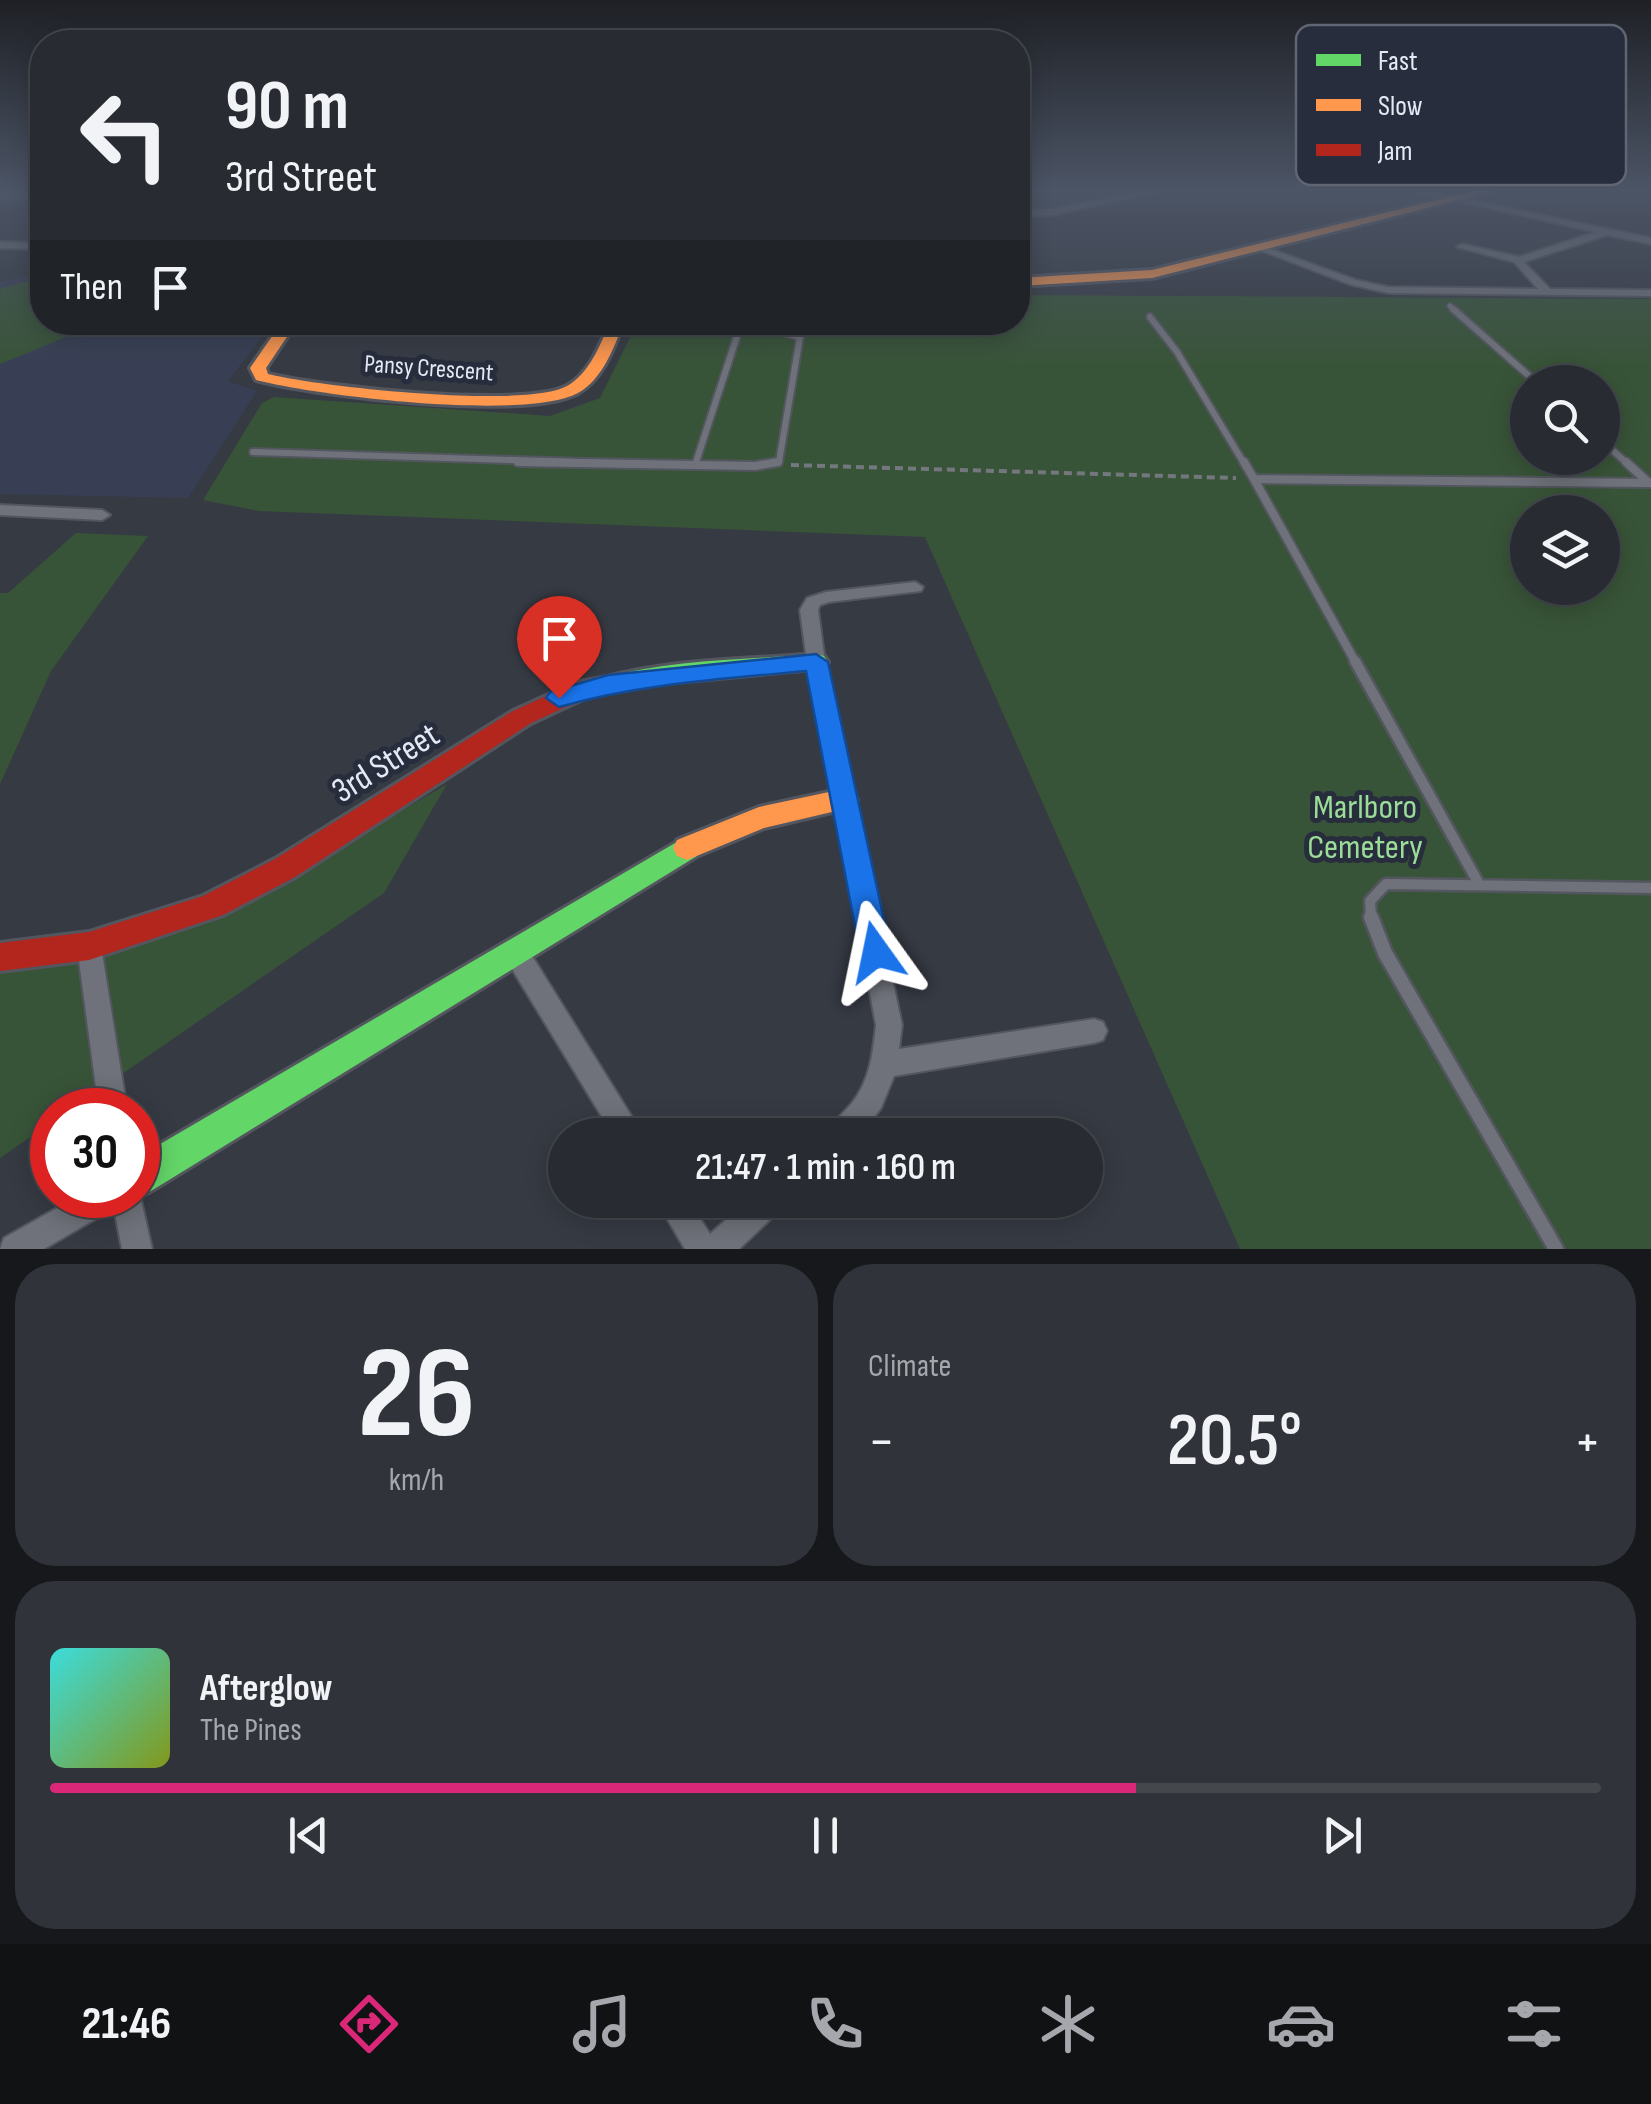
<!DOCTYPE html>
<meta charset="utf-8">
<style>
body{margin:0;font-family:"Sofia Sans Condensed",sans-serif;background:#30343a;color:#f1f3f6;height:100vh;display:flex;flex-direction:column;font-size:38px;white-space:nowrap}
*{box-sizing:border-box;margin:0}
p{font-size:32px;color:#a5a7ac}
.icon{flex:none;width:55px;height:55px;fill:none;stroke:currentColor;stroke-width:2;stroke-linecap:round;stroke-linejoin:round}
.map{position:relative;height:1249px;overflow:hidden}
.details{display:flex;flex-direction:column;gap:15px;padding:15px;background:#16181c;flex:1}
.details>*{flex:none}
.top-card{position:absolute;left:30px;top:30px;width:1000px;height:305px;border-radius:40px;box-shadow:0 5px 25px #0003,0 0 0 2px #44484d;background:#282c32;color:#f1f3f6;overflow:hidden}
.buttons{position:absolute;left:1510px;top:365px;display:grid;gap:20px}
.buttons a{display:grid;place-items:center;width:110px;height:110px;border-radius:50%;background:#282c32;box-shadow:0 5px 25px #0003,0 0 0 2px #44484d;font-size:50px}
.speed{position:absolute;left:30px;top:1088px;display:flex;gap:20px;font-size:50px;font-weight:700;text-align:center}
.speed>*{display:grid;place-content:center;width:130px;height:130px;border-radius:50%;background:#282c32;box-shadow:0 5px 25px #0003,0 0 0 2px #44484d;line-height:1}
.speed .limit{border:15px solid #d22;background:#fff;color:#111}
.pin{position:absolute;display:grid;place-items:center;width:85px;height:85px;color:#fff;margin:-102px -42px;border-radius:50% 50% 50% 0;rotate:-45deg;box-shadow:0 0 10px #0007}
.pin .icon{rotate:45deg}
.me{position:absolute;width:110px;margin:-55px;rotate:348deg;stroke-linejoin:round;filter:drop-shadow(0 0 8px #0008)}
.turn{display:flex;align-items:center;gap:35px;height:210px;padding:0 30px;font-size:45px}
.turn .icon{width:130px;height:130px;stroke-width:2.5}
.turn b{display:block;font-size:70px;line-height:85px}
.then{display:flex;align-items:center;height:95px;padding:0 30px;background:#0003;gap:20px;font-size:38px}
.big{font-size:75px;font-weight:600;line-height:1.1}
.details .card{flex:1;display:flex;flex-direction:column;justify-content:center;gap:15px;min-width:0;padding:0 35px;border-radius:40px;background:#30343a}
.details .dial{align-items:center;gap:0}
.dial b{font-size:130px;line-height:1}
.song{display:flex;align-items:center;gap:30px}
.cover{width:120px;height:120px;border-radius:15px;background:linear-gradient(135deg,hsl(180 70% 55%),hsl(70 70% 35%))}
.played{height:10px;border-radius:5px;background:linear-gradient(90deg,#db2777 70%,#44484d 70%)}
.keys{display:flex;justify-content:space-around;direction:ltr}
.heat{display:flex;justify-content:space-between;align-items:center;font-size:55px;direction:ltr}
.details .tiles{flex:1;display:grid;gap:15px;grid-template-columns:1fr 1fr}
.card:last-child{grid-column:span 2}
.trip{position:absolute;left:548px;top:1118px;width:555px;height:100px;border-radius:50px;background:#282c32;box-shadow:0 5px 25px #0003,0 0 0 2px #44484d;font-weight:600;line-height:100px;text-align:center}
.tabs{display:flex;height:160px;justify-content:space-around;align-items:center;background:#101214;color:#a5a7ac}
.tabs .icon{width:70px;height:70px}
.tabs .active{color:#db2777}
.tabs b{font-size:45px;color:#f1f3f6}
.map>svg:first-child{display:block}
.built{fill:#383f54}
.green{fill:#385438;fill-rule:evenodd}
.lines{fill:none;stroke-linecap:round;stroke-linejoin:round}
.lane-far4-casing{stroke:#53565e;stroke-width:8}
.lane-far3-casing{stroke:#53565e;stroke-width:10}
.lane-far2-casing{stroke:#53565e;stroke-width:12}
.lane-far1-casing{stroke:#53565e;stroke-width:15}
.lane-casing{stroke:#53565e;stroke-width:19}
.street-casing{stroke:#53565e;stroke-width:4}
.fast-casing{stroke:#53565e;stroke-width:6}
.slow-casing{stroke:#53565e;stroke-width:6}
.jam-casing{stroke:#53565e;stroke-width:6}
.path{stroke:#74777e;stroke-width:4;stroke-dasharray:8 5;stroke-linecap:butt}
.lane-far4{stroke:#6f727a;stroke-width:5}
.lane-far3{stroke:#6f727a;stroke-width:6}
.lane-far2{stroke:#6f727a;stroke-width:8}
.lane-far1{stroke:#6f727a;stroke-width:10}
.lane{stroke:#6f727a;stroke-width:14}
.street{fill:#6f727a;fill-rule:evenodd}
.fast{fill:#63d668;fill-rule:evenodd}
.slow{fill:#ff974d;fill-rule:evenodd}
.jam{fill:#b3261e;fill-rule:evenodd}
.route{fill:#1a73e8;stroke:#114b97;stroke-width:2.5}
.labels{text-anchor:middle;stroke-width:10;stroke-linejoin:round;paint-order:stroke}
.far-street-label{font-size:25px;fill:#e5e9f4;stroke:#272d3d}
.near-street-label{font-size:35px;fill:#e5e9f4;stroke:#272d3d}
.near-park-label{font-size:35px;fill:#9bdc97;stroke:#272d3d}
.key{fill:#272d3d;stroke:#606574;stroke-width:2.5}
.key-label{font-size:28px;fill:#e5e9f4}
</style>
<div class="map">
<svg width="1651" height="1249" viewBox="0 0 1651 1249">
<rect width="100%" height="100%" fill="#363a43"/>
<!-- built -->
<path class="built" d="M42,271V322L273,323L228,381L257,391L188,498L0,494V282Z"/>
<!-- green -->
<path class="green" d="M42,277V322L100,323L0,364V289Z
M1018,295L1651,299V1249H1240L925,537L259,511L203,500L262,403L274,397L550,416L600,398L637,323L1018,322ZM1528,382H1602V458H1528ZM1528,512H1602V588H1528Z
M76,533L148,536L51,671L0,784V593H8Z
M447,784L384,893L70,1110H52V1122L0,1158V973L250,900Z"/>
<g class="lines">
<!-- lane-far4 casing -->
<g class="lane-far4-casing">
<path id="lane-far4" d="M1450,306L1456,311"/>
</g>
<!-- lane-far3 casing -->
<g class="lane-far3-casing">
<path id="lane-far3" d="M1453,309L1536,382
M1150,317L1177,352L1245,465
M617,323L768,328L800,337L779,462L763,465
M1602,441L1629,465
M253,452L674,465
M695,465L740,327"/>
</g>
<!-- lane-far2 casing -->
<g class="lane-far2-casing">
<path id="lane-far2" d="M518,462L755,466L778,462
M1244,462L1254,479L1651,483
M1626,462L1649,483
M1254,479L1356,663"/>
</g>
<!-- lane-far1 casing -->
<g class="lane-far1-casing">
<path id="lane-far1" d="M1355,661L1479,884
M1371,919L1370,901L1386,884L1651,888"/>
</g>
<!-- lane casing -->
<g class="lane-casing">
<path id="lane" d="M1371,917L1385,953L1556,1249"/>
</g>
<!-- street casing -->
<g class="street-casing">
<path id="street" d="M1145,191H1162L1053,215L1018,216V210L1053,209Z
M1412,191H1428L1651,238V244L1607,235L1524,262L1550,289L1651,290V296L1388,293L1349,284L1257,249L1265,247L1356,280L1388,287L1538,289L1514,262L1457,247L1462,244L1519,257L1596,232Z
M0,193L42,194V199H0Z
M0,242L42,243V249L0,248Z
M0,505L102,510L110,515L102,520L0,515Z
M915,582L923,587L921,591L829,602L820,605L818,610L825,662L902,1025L899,1049L1094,1019L1103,1022L1107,1031L1103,1040L1094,1043L894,1076L881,1108L861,1135H827C832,1122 843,1114 852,1103C870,1080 873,1053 876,1025L807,662L800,610L807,598L826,592Z
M89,935L98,938L101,946L127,1110H99L77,946L80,938Z
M515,940L524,943L643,1135H613L506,959L503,951L506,943Z
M138,1187L152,1249H122L114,1208L44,1249H0L4,1238L80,1195H138Z
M656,1200H688L710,1234L748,1200H785L780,1210L739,1249H685Z"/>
</g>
<!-- fast casing -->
<g class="fast-casing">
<path id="fast" d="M816,654L824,656L828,662L824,668L665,683L613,692L604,690L601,684L604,678C672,659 747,660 816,654Z
M687,836L697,840L701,848L697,856L151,1191L138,1197L134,1195H138V1157Z"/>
</g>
<!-- slow casing -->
<g class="slow-casing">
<path id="slow" d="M1474,191H1493L1152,278L1018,286V278L1152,270Z
M282,322H297L266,368L268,374C320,387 525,409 567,386C590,373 600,345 610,322H624C614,347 603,379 578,393C525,421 318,396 256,380L250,368Z
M843,789L853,793L857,800L853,807L764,828L687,860L677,856L673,848L677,840L759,807Z"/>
</g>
<!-- jam casing -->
<g class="jam-casing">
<path id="jam" d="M613,676L622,678L625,684L622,690L589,696L531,723L295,877L223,915L89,960L0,971V943L89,932L203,896L275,859L513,711L575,683Z"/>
</g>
<!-- path -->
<path class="path" d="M791,465L1236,478"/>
<!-- lane-far4 -->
<use href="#lane-far4" class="lane-far4"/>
<!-- lane-far3 -->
<use href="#lane-far3" class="lane-far3"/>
<!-- lane-far2 -->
<use href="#lane-far2" class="lane-far2"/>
<!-- lane-far1 -->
<use href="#lane-far1" class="lane-far1"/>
<!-- lane -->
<use href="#lane" class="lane"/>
<!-- street -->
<use href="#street" class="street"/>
<!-- fast -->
<use href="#fast" class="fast"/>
<!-- slow -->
<use href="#slow" class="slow"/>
<!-- jam -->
<use href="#jam" class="jam"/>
</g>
<!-- sky -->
<linearGradient id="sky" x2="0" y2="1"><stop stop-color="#1e2025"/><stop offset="0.52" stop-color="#4c5566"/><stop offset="1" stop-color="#4c5566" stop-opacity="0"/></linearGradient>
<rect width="1651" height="366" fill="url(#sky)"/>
<!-- route -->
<path class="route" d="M816,654L828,662L891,952L887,962L876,966L864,962L860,952L806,671C722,679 640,684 559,707L546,698L550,692L608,675Z"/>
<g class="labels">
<!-- far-street labels -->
<g class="far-street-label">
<text transform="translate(429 367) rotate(4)" y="9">Pansy Crescent</text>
</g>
<!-- near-street labels -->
<g class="near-street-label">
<text transform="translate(385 762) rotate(-32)" y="12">3rd Street</text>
</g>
<!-- near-park labels -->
<g class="near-park-label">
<text x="1365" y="818">Marlboro<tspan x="1365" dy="40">Cemetery</tspan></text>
</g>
</g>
<!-- legend -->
<rect x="1296" y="25" width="330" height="160" rx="15" class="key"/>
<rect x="1316" y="54" width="45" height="12" fill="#63d668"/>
<rect x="1316" y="99" width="45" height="12" fill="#ff974d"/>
<rect x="1316" y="144" width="45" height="12" fill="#b3261e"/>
<g class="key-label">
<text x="1378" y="70">Fast</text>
<text x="1378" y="115">Slow</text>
<text x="1378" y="160">Jam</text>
</g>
</svg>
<div class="buttons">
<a><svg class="icon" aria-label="search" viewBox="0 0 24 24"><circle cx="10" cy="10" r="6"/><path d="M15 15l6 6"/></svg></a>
<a><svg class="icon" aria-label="layers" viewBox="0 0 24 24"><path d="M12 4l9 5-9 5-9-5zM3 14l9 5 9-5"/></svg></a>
</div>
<div class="speed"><div class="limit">30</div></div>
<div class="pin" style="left:559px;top:698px;background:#d93025"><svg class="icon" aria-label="arrive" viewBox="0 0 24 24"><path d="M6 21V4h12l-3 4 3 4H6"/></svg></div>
<svg class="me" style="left:876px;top:952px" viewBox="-20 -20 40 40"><path d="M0-17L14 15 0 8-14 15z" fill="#1a73e8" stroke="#fff" stroke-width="4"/></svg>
<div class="trip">21:47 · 1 min · 160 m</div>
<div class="top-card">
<div class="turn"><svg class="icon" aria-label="left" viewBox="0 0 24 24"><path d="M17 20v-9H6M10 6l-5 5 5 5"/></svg><div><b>90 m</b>3rd Street</div></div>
<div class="then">Then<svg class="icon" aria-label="arrive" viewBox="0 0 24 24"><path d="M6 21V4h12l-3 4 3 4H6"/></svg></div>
</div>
</div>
<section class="details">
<div class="tiles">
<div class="card dial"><b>26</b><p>km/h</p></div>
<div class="card"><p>Climate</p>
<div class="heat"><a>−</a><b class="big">20.5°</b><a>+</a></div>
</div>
<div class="card">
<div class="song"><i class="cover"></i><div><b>Afterglow</b><p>The Pines</p></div></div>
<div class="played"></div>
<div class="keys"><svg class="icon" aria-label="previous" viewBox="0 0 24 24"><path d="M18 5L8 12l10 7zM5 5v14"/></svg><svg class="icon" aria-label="pause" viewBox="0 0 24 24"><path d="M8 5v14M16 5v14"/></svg><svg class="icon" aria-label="next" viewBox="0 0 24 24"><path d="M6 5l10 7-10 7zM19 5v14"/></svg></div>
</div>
</div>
</section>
<nav class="tabs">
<b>21:46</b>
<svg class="icon active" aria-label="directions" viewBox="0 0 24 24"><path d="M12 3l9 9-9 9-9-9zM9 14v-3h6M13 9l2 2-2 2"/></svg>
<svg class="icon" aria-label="music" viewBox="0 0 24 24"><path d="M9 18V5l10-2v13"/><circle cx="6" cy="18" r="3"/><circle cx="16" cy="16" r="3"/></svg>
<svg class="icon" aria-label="phone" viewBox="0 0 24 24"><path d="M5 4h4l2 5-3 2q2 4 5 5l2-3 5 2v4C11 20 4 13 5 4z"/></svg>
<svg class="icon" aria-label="climate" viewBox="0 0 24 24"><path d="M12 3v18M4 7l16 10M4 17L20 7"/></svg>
<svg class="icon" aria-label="car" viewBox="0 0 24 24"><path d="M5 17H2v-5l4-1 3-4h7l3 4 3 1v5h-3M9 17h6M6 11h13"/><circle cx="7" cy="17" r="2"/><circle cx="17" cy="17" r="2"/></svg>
<svg class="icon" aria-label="filters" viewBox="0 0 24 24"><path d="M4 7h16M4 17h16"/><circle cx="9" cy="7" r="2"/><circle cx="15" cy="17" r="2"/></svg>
</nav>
